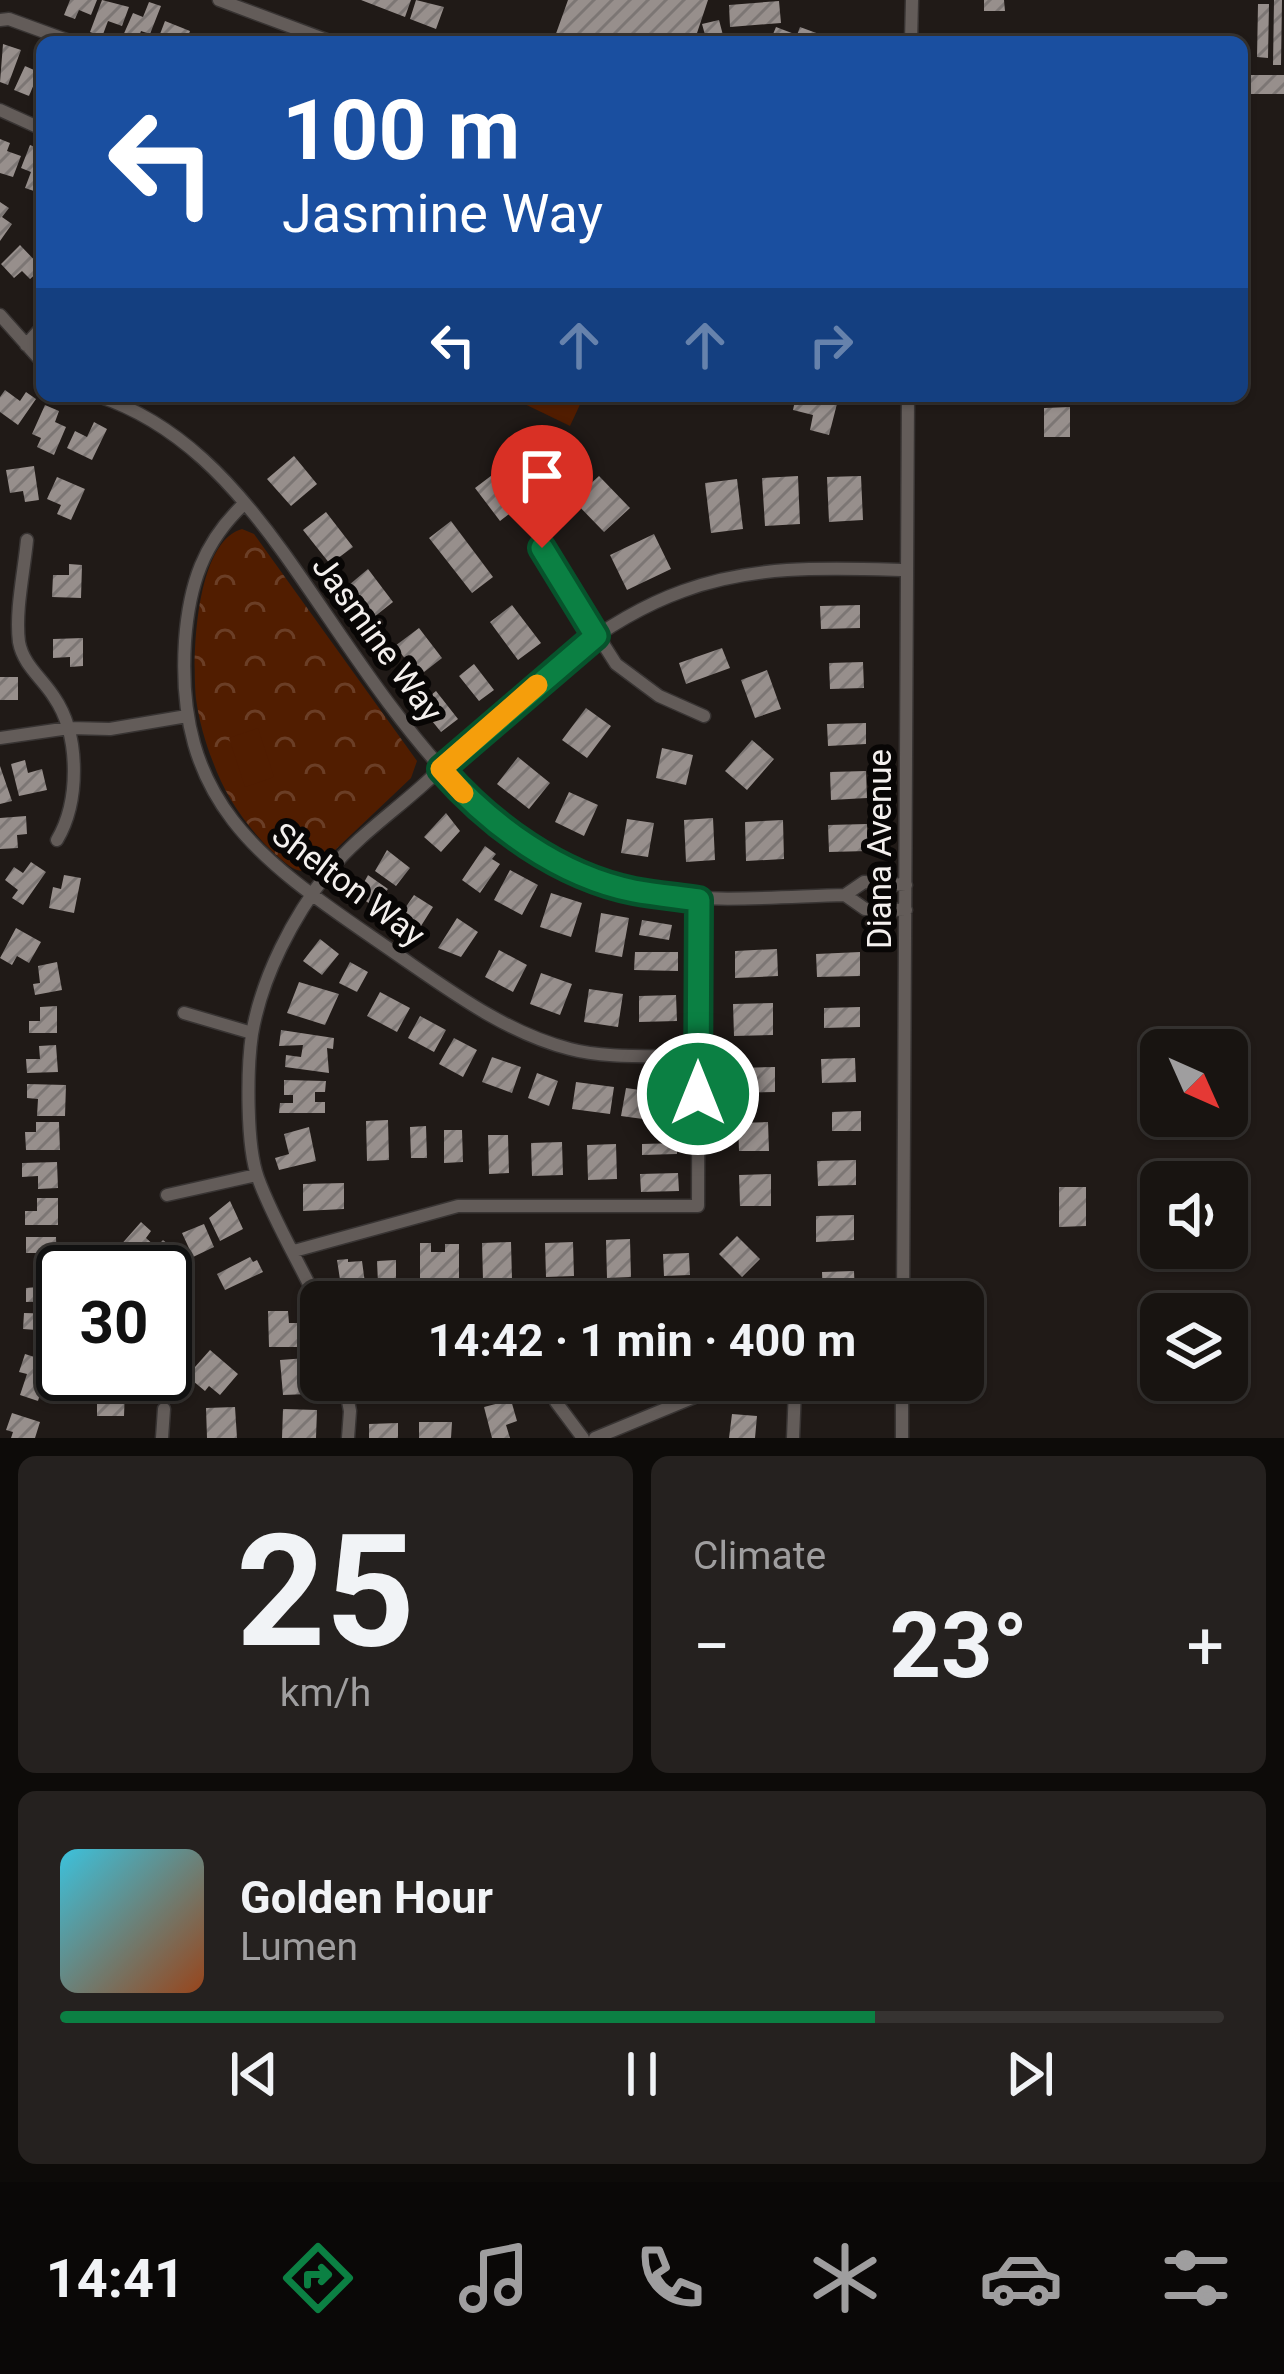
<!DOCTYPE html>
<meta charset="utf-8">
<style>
body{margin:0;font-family:Roboto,sans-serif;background:#25211f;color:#f1f3f6;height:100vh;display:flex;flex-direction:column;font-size:45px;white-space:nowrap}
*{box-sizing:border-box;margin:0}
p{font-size:39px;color:#9f9e9f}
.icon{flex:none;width:66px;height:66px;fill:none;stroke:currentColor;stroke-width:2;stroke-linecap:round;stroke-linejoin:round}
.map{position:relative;height:1438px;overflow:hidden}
.details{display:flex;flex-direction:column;gap:18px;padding:18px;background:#0d0b09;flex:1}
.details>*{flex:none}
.top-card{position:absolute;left:36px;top:36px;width:1212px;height:366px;border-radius:18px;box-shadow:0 3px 9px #0004,0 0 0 3px #363331;background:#1a4fa0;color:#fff;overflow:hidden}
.needle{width:78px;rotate:135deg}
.buttons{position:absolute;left:1140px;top:1029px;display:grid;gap:24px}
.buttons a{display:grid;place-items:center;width:108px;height:108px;border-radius:18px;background:#181411;box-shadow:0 3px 9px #0004,0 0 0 3px #363331;font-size:60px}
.speed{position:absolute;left:36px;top:1245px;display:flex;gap:24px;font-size:60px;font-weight:700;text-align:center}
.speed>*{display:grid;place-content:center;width:156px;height:156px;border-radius:50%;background:#181411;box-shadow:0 3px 9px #0004,0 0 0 3px #363331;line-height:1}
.speed .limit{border:6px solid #111;border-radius:18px;background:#fff;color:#111}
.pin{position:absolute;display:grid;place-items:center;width:102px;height:102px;color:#fff;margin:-123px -51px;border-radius:50% 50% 50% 0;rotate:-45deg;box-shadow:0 0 12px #0007}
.pin .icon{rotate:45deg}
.me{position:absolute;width:132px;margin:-66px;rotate:0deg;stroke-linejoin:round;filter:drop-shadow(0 0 9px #0008)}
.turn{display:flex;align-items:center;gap:42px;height:252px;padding:0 48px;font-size:54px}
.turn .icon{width:156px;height:156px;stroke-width:2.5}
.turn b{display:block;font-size:84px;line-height:102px}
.lanes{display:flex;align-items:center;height:114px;padding:0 48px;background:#0003;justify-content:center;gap:60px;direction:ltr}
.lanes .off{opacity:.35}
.big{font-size:90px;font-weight:700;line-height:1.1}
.details .widget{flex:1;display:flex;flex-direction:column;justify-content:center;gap:18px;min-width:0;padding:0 42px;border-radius:18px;background:#25211f}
.details .dial{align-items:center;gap:0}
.dial b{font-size:156px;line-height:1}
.song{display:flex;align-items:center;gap:36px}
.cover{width:144px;height:144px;border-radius:18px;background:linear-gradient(135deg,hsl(190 70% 55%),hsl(20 70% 35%))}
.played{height:12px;border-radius:6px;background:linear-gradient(90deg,#0b8043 70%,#363331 70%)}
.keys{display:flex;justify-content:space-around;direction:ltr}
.heat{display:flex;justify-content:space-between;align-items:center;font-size:66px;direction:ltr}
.details .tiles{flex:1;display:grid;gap:18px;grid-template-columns:1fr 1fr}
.widget:last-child{grid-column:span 2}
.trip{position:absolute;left:300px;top:1281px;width:684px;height:120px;border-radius:18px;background:#181411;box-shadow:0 3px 9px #0004,0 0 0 3px #363331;font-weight:700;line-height:120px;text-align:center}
.dock{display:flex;height:192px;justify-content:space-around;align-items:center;background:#0a0807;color:#9f9e9f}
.dock .icon{width:84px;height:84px}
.dock .on{color:#0b8043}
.dock b{font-size:54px;color:#f1f3f6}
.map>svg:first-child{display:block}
.park{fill:url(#park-crowns)}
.pitch{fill:#511d00}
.building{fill:url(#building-hatch)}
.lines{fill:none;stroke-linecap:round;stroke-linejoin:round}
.street-casing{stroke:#383433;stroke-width:15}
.street{stroke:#635c59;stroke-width:12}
.route-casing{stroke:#07532c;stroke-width:30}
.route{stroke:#0b8043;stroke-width:21}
.slow{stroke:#f59e0b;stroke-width:21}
.labels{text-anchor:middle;stroke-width:12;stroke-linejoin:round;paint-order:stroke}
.street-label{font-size:33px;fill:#f4f0ee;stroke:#080605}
</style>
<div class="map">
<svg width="1284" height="1438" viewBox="0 0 1284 1438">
<defs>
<pattern id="park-crowns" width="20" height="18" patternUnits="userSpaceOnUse" patternTransform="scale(3)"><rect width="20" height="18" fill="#511d00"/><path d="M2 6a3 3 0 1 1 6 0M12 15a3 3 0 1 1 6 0" fill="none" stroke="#6b3e26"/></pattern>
<pattern id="building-hatch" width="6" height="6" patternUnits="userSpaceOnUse" patternTransform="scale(3)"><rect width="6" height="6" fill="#978f8c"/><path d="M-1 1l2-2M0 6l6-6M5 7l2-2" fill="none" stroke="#7c7674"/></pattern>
</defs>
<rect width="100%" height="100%" fill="#201a17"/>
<!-- park -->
<path class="park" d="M242,529L254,534L417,761L411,778L315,869C297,876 288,865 275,854C248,829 225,796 213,762C205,742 199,720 196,699C192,659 195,542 242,529Z"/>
<!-- pitch -->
<path class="pitch" d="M508,396H584L570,426Z
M258,728L274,777L245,787L229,738Z"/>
<!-- building -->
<path class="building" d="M70,0H97L91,15L79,10L75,19L64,15Z
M102,0L129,7L122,26L108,21L102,37L90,32Z
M361,0H411L405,17Z
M416,0L444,7L436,29L410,19Z
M568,0H708L694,42H553Z
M984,0H1004L1005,11H984Z
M1274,0H1282L1281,65H1273Z
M779,1L781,23L730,27L729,5Z
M149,2L161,6L150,34L141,31L137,42L122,38L133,13L143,17Z
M1258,4H1269L1268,58L1257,57Z
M719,20L724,39L707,42L702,24Z
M165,21L190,31L186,42H157Z
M776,27L797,35L800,27L819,34L816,42H780L771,39Z
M3,44L21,50L8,85L0,82Z
M42,52V88L34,84L29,96L14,90L25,66L34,70Z
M1242,75H1284V94H1242Z
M0,139L10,143L7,151L21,156L13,177L0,173Z
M30,145L42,150L37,165L42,167L40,193L25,188L31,172L21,168Z
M0,202L9,208L2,217L12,224L0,241Z
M20,245L42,268L30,279L22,271L14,278L1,264Z
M5,390L20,401L26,392L36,399L18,425L0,412V397Z
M796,396H839L829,435L810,430L813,415L793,410Z
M45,405L59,411L55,422L66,427L54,455L37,447L41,438L32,434Z
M1070,407V437H1044V408Z
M94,422L107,429L92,460L67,448L75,431L87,437Z
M294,456L317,484L291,506L267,479Z
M516,457L540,490L500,521L475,488Z
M34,466L39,500L25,502L23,491L10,493L6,470Z
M599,476L630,508L604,532L573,500Z
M798,476L800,524L765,526L762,478Z
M861,476L863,520L829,522L827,477Z
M57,477L85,489L71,520L57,514L61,505L47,499Z
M737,479L743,529L711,533L705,483Z
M326,512L353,547L330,564L303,530Z
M451,521L493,577L472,593L429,538Z
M654,534L671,569L627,590L610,555Z
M69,564L82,565L81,598L52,597L53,575H69Z
M368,569L393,602L374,617L349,585Z
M512,605L541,643L518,660L490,622Z
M860,605V628L821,629L820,606Z
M419,628L442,658L419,676L395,646Z
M83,638V666L70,667V657L53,658V639Z
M722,648L730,668L686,684L679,663Z
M863,662L864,688L830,689L829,663Z
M474,664L494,690L479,701L459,676Z
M767,670L781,709L755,718L741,680Z
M0,677H18V700H0Z
M436,691L458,719L441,732L419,705Z
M586,708L611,726L587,758L562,740Z
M866,723V744L828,746L827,724Z
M752,740L774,759L747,790L725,771Z
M662,748L693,755L686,785L656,778Z
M518,757L550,783L529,809L497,784Z
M25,760L28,773L42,769L47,790L19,796L11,764Z
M0,766L12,801L0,804Z
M866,771L867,798L831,800L830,772Z
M569,792L598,805L584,836L555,822Z
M446,813L460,831L441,852L424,837Z
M26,816L27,834L17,835L18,848L0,849V818Z
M713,818L715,860L686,862L684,820Z
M627,819L654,823L648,857L621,853Z
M783,820L784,859L746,861L745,822Z
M867,824L868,851L829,852L828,825Z
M485,846L496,854L492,859L500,864L480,893L462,880Z
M387,850L410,868L396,886L375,871Z
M31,862L46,872L23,905L12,898L18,890L5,880L14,867L23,873Z
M510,870L538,885L522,915L494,900Z
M64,875L81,878L74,913L49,908L53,887L61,889Z
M368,875L388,889L375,908L354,892L358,886L361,888Z
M551,893L582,903L571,937L540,927Z
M414,895L433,907L414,937L397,920Z
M601,913L629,918L622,957L595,952Z
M457,918L478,932L461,957L438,948Z
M642,920L672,925L669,940L639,935Z
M16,928L41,942L29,963L17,956L12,965L0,958Z
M320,939L339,954L322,975L303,961Z
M777,949L778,976L735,978V951Z
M499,950L527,965L513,992L485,977Z
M635,952H678V971L634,970Z
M860,952V976L817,977L816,954Z
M57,962L62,990L35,995L33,984L40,983L38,966Z
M350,962L368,972L357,992L339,983Z
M541,973L572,984L560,1015L530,1004Z
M299,982L339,994L325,1025L287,1013Z
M589,989L623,994L618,1027L584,1022Z
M380,992L410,1008L397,1032L367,1016Z
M676,995L677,1021L639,1022V996Z
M773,1003V1035L734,1036L733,1004Z
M57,1006V1033H29V1021H40V1007Z
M860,1007V1027L824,1028V1008Z
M420,1016L446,1030L434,1052L408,1038Z
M281,1030L334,1038L333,1049L327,1048L329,1073L285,1067L286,1055L301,1057L303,1045L279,1046Z
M454,1038L477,1050L463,1077L439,1064Z
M56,1045L58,1072L27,1073L26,1059H40L39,1046Z
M492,1057L521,1067L512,1093L482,1082Z
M855,1058L856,1082L822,1083L821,1059Z
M775,1067V1092L740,1093L739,1068Z
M537,1073L558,1081L549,1106L528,1098Z
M284,1080L326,1081L325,1092H315V1102H325V1113H279L280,1103H293V1095H284Z
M576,1082L614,1087L610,1114L572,1109Z
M27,1084L66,1085L65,1116H37L38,1099L27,1098Z
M626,1088L647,1091L643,1119L621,1116Z
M659,1090L681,1093L678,1116L655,1112Z
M861,1111V1131H832V1112Z
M388,1120L389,1160L367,1161L366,1121Z
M36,1122H59L60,1150H26L25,1132H36Z
M768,1122L769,1151H739L738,1123Z
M426,1126L427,1158H411L410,1127Z
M309,1127L316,1161L279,1170L275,1158L289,1154L284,1134Z
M444,1130H462L463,1162L444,1163Z
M488,1135H508L509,1173L489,1174Z
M562,1142L563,1175L532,1176L531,1143Z
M677,1143V1154L642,1155V1144Z
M616,1144L617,1179L588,1180L587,1145Z
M856,1160V1185L818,1186L817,1161Z
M57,1162L58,1188L38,1189V1176L22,1177V1163Z
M678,1173L679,1191L641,1192L640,1174Z
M771,1174V1206H740L739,1175Z
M344,1183V1209L303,1211V1184Z
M1059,1187H1086V1226L1059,1227Z
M37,1198H58V1225H25V1211H37Z
M230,1201L243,1229L220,1241L209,1218Z
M854,1215V1240L816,1242V1216Z
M141,1222L151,1231L146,1238L156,1247L163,1240L170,1246L147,1272H131L112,1255Z
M204,1224L214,1247L193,1257L182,1233Z
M737,1236L760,1259L742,1277L719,1254Z
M26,1237H56L57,1267L36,1268V1253H26Z
M630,1239L631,1277L607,1278L606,1240Z
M511,1242L512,1279L483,1280L482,1243Z
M573,1242L574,1276L546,1277L545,1243Z
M420,1243H431V1252H445V1244H459V1286H420Z
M689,1253L690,1275L664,1276L663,1254Z
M250,1257L253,1262L257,1260L263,1272L225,1290L217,1274Z
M348,1259V1262L362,1261L365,1283L341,1286L337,1260Z
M396,1260V1282L378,1283L377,1261Z
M854,1271L855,1297L823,1298L822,1272Z
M38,1275H57V1301L26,1302V1288L38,1287Z
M268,1311H288L289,1323H300V1347H269Z
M24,1313L58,1314L57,1343L36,1342L37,1330L23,1329Z
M171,1336L180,1364L165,1368V1338Z
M210,1350L238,1374L220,1395L209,1386L205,1391L187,1376Z
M25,1354L50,1362L38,1401L20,1395L27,1374L19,1372Z
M307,1358L309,1394L283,1395L280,1360Z
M594,1380H627L633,1390L615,1399L613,1395L605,1399Z
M97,1389H125L124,1416H97Z
M511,1400L517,1421L506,1425L510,1438H492L484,1407Z
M235,1407L237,1438H207L206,1408Z
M283,1409L317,1410L316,1438H282Z
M12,1413L40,1422L35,1438H11L13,1432L6,1430Z
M732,1414L757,1416L755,1438H729Z
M419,1422H452L451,1438H419Z
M398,1423V1438H369V1424Z"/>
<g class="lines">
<!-- street casing -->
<g class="street-casing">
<path id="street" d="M219,0L332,42
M0,20L9,19L72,42
M911,42L912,0
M0,110L42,129
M0,315L42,362
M26,345L42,327
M98,396C179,423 234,484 283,552C373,677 471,860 636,891C705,904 775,897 845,895L864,882L906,885
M245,503C203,542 189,585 185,641C174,811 271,867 395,953C449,990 506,1033 570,1049C607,1059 659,1055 698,1057
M27,540C24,572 15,611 19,642C23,665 43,679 54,697C80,735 80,801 57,840
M542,548L616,664L659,696L704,716
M0,738L69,728L110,729L187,716
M845,895L865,909L906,910
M184,1013L252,1033
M167,1195L256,1175
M294,1251L458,1206H698L699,900
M903,1302L908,396
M321,1309C301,1265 274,1222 258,1178C246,1146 247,1068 252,1034C262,976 293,917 329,871C356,838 392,813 423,785C501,715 582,627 683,591C755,564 832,568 907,570
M344,1380L350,1411L348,1438
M556,1402L583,1438
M162,1438L164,1409
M595,1438L709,1391L902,1392
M793,1438L795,1389
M902,1438V1380"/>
</g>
<!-- street -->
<use href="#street" class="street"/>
</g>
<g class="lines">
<!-- route casing -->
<g class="route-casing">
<path id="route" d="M542,548L596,636L441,769C490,825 559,876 634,891C656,895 678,897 699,900L698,1094"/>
</g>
<!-- route -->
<use href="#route" class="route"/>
<!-- slow -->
<path class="slow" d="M463,793L441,769L537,685"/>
</g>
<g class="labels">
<!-- street labels -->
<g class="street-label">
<text transform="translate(378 638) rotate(54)" y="12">Jasmine Way</text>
<text transform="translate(879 849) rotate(-90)" y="12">Diana Avenue</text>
<text transform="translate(349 884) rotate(37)" y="12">Shelton Way</text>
</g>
</g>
</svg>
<div class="buttons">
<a><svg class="needle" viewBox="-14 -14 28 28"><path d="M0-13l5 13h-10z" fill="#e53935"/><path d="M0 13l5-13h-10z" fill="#9f9e9f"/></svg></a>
<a><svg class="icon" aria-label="sound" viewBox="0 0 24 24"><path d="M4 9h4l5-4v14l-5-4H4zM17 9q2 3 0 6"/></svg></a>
<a><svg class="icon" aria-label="layers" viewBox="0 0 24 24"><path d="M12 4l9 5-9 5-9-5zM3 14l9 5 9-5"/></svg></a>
</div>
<div class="speed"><div class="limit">30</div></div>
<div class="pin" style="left:542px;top:548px;background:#d93025"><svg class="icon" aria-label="arrive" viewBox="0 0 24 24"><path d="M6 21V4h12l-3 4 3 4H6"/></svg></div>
<svg class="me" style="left:698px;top:1094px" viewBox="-20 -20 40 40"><circle r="17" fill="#0b8043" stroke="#fff" stroke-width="3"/><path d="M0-11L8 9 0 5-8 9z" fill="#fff"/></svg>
<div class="trip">14:42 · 1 min · 400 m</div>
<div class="top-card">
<div class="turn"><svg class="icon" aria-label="left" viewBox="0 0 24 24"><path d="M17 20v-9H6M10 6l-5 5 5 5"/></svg><div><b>100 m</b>Jasmine Way</div></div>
<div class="lanes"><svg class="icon" aria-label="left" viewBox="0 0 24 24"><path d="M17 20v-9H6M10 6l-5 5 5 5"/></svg><svg class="icon off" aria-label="ahead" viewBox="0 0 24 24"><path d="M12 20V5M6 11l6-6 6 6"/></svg><svg class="icon off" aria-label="ahead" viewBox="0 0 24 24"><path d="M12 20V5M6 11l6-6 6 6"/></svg><svg class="icon off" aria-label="right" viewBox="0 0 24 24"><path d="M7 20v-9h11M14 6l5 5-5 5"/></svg></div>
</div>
</div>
<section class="details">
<div class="tiles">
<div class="widget dial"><b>25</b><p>km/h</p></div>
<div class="widget"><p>Climate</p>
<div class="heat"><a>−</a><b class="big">23°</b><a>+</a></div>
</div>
<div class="widget">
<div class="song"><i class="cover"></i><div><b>Golden Hour</b><p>Lumen</p></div></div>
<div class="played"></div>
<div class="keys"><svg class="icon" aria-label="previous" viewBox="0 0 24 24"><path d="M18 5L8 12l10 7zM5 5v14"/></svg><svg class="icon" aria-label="pause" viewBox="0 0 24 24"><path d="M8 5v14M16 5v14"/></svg><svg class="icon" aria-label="next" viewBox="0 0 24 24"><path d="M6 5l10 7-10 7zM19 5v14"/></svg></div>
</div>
</div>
</section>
<nav class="dock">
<b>14:41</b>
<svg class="icon on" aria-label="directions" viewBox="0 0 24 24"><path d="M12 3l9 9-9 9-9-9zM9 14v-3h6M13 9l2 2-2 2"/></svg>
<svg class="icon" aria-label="music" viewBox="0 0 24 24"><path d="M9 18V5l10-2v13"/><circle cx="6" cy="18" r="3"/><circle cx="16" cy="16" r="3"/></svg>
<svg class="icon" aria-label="phone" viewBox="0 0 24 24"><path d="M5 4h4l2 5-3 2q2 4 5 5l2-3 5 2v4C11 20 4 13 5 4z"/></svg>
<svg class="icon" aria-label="climate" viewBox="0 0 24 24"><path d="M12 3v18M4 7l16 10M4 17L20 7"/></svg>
<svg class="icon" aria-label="car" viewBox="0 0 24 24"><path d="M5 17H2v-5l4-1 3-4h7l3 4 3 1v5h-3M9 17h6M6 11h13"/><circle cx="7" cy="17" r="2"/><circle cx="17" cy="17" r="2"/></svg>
<svg class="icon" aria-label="filters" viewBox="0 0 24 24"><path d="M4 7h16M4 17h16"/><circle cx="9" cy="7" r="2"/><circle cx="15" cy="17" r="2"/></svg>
</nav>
